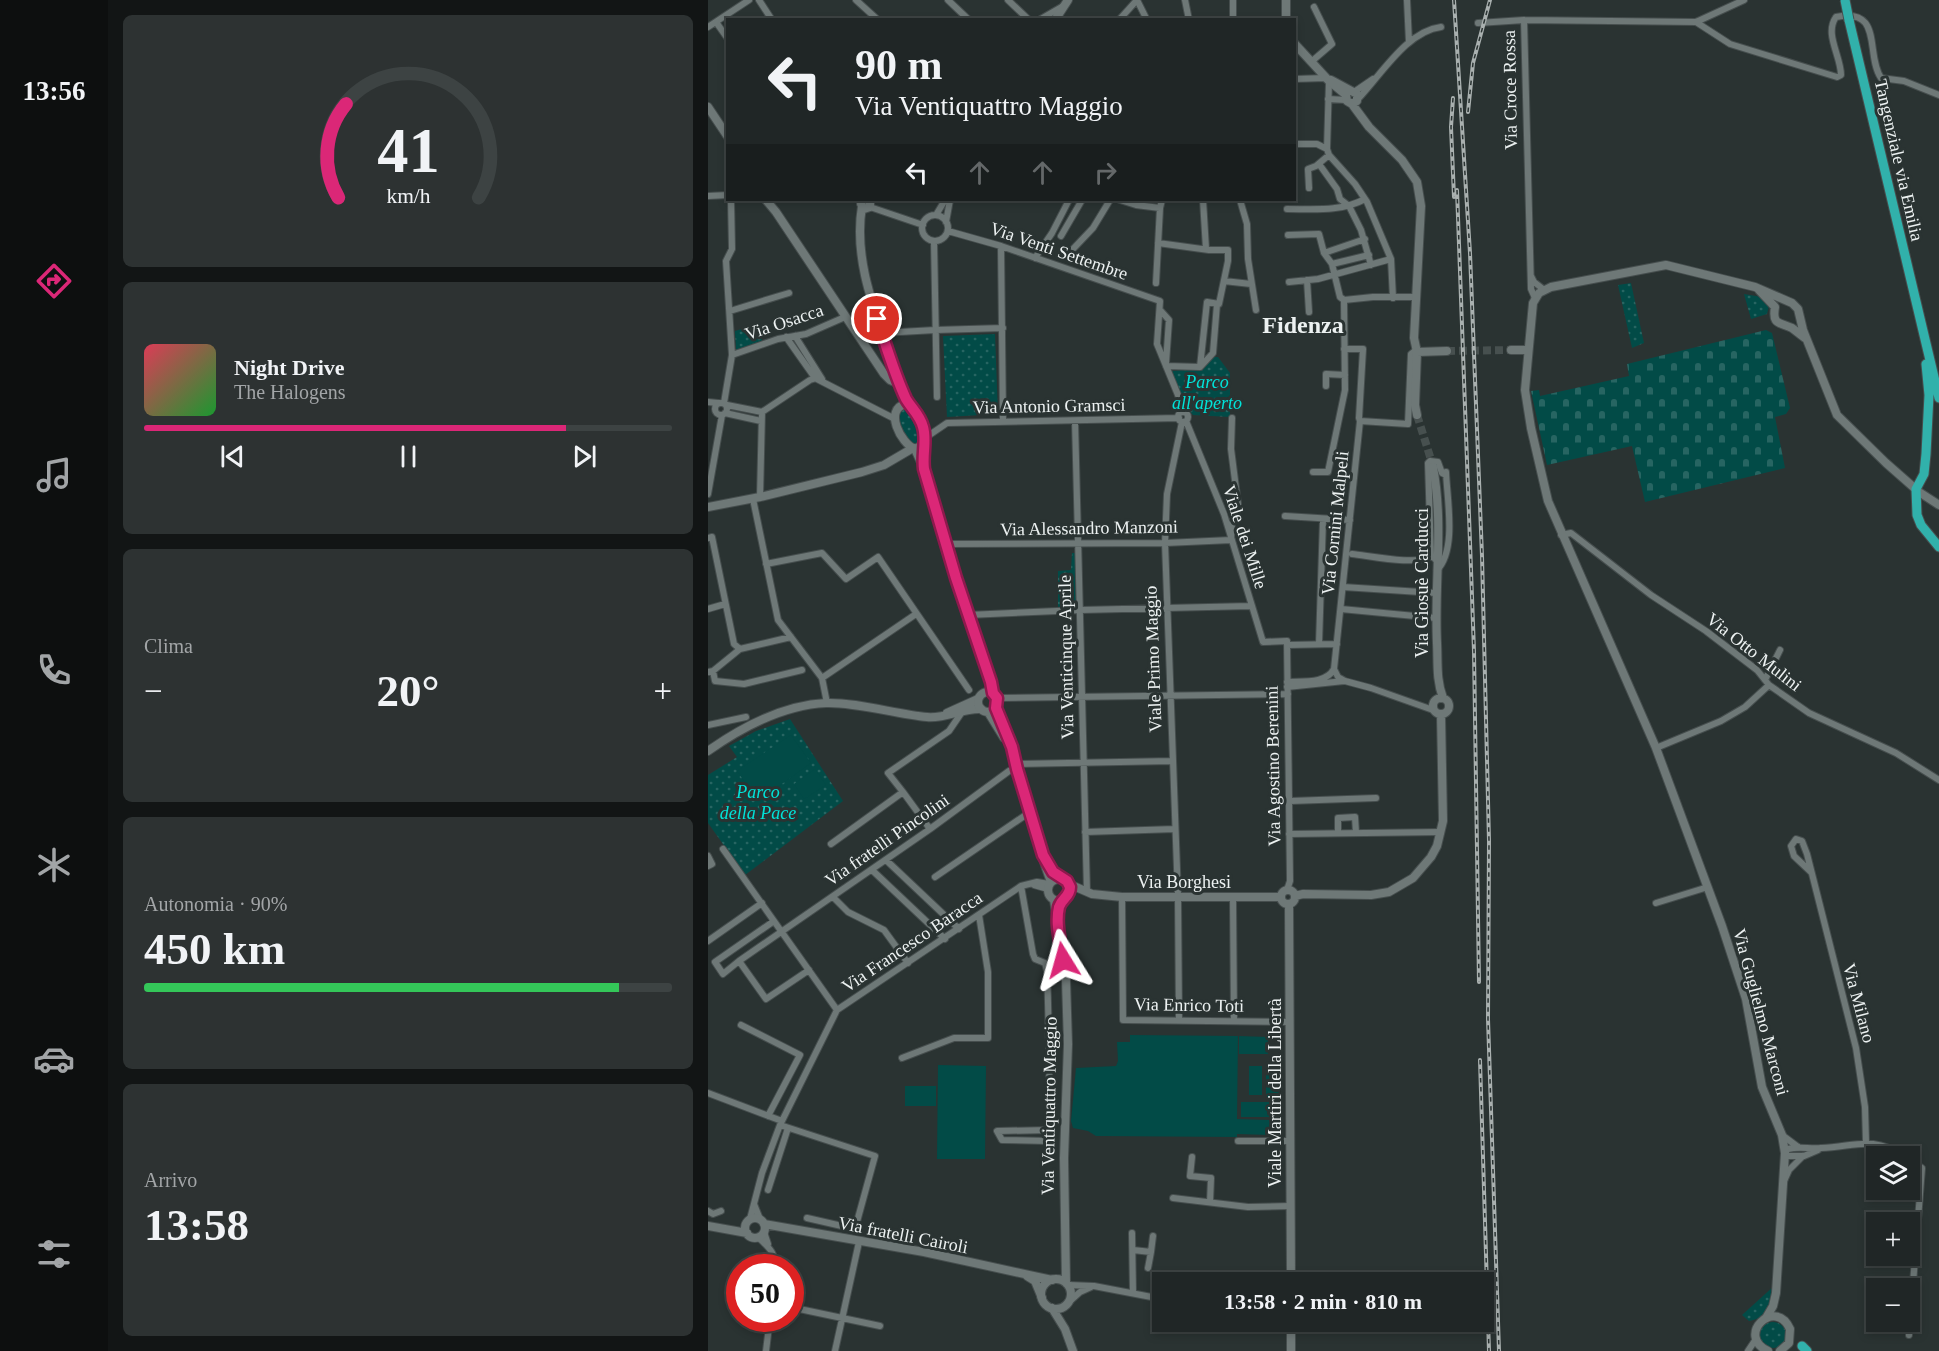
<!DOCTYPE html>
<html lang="it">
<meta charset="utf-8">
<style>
body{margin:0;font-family:Georgia,serif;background:#2d3232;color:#f1f3f6;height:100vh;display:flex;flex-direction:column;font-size:22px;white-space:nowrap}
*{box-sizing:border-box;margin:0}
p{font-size:20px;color:#a2a5a7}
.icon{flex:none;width:33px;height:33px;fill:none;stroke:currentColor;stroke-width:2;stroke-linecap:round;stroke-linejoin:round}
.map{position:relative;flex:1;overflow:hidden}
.sheet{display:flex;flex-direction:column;gap:15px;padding:15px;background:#121515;width:600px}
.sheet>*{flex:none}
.hud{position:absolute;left:18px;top:18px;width:570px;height:183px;border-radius:0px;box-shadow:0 3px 9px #0003,0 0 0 2px #3d4343;background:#202626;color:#f1f3f6;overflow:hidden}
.fabs{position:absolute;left:1158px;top:1146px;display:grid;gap:12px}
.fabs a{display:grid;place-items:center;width:54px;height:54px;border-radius:0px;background:#202626;box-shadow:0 3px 9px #0003,0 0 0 2px #3d4343;font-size:30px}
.speed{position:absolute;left:18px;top:1254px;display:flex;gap:12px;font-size:30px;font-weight:700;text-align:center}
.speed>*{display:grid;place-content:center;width:78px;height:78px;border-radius:50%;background:#202626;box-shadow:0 3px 9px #0003,0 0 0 2px #3d4343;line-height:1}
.speed .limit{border:9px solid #d22;background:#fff;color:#111}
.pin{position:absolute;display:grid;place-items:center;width:51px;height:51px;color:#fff;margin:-26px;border:3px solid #fff;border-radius:50%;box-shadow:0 2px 6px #0007}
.me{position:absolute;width:66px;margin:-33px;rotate:352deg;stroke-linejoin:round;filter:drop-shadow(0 0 4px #0008)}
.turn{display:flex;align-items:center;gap:21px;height:126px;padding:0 30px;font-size:27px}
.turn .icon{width:78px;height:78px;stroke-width:2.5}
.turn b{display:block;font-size:42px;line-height:51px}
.lanes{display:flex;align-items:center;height:57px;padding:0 30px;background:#0003;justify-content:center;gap:30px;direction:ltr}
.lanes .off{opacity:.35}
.big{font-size:45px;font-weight:700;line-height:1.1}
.sheet .widget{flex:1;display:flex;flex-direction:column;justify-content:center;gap:9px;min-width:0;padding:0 21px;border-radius:9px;background:#2d3232}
.sheet .dial{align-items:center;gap:0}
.dial svg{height:156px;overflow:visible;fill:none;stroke:#3d4343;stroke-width:7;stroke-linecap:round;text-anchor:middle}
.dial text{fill:#f1f3f6;stroke:none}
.song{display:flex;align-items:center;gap:18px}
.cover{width:72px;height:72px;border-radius:9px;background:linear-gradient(135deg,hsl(350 70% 55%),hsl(130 70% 35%))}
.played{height:6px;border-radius:3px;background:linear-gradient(90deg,#db2777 80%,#3d4343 80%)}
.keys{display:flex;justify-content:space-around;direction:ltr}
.heat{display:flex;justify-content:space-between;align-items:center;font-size:33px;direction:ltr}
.charge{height:9px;border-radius:4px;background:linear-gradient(90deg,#34c759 90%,#3d4343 0)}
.trip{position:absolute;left:444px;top:1272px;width:342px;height:60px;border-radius:0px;background:#202626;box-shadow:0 3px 9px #0003,0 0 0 2px #3d4343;font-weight:700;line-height:60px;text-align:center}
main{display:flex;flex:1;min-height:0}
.tabs{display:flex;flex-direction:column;width:108px;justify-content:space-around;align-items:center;background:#0d0f0f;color:#a2a5a7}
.tabs .icon{width:42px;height:42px}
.tabs .on{color:#db2777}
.tabs b{font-size:27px;color:#f1f3f6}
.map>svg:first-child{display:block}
.grass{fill:url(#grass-dots)}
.cemetery{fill:url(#cemetery-stones)}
.pitch{fill:#024b47}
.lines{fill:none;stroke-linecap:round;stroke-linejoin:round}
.tertiary-tunnel{stroke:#47504f;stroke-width:8;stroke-dasharray:8 4;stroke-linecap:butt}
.minor-casing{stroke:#464e4e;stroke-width:8}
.tertiary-casing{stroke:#464e4e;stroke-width:10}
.secondary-casing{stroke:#464e4e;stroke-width:10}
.primary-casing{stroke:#464e4e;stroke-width:11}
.minor{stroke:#6e7877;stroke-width:6}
.tertiary{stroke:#6e7877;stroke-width:8}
.secondary{stroke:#6e7877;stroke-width:8}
.primary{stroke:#31b1ab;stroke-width:9}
.rail-casing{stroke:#a9b0af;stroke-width:4}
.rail{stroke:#2a3332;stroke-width:1.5;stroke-dasharray:4.5;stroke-linecap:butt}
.primary-bridge-casing{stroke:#464e4e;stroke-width:11;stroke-linecap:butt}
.primary-bridge{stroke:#31b1ab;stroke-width:9}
.route-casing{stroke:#8e194d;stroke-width:15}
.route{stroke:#db2777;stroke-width:10}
.labels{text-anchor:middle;stroke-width:6;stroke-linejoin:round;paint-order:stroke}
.street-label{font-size:18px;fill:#ecf1f1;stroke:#2a3332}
.park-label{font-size:18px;font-style:italic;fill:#00e3d9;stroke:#2a3332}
.district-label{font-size:24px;font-weight:bold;fill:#ecf1f1;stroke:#2a3332}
</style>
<main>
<nav class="tabs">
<b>13:56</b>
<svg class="icon on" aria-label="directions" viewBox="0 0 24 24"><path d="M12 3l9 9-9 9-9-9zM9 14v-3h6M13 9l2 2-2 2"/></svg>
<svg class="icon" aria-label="music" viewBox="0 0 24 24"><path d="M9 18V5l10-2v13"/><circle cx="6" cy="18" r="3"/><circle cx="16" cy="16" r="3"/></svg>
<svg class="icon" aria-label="phone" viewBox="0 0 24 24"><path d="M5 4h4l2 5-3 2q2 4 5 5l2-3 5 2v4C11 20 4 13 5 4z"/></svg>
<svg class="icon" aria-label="climate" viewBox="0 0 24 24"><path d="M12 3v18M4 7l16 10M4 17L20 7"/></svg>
<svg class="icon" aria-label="car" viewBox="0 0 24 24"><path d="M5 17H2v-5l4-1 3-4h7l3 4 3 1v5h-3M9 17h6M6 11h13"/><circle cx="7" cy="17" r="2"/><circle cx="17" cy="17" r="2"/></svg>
<svg class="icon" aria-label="filters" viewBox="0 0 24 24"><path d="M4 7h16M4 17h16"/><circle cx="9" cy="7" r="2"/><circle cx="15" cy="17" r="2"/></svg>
</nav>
<section class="sheet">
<div class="widget dial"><svg viewBox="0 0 100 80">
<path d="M14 69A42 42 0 1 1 86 69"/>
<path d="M14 69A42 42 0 0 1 18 21" stroke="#db2777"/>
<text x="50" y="56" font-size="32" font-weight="700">41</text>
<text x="50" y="72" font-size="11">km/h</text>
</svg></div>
<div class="widget">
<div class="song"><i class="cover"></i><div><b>Night Drive</b><p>The Halogens</p></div></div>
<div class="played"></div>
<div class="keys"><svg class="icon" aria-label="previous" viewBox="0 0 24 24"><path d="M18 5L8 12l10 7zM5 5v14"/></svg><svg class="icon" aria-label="pause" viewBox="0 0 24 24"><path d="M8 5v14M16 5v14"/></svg><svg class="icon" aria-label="next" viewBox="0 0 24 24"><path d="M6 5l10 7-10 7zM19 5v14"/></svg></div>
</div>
<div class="widget"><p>Clima</p>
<div class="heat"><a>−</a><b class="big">20°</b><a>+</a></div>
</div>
<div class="widget"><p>Autonomia · 90%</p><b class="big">450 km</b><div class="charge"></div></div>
<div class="widget"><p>Arrivo</p><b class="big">13:58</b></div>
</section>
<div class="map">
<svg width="1231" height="1351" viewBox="0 0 1231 1351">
<defs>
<pattern id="grass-dots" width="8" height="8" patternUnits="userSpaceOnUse" patternTransform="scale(1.5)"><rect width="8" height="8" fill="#024b47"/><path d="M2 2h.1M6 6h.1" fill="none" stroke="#276562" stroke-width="1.8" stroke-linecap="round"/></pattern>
<pattern id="cemetery-stones" width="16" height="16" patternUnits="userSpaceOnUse" patternTransform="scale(1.5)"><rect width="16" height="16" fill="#024b47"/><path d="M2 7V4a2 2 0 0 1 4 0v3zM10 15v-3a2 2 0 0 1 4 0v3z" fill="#276562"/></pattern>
</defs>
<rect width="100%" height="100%" fill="#2a3332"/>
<!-- grass -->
<path class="grass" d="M923,283L936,343L924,348L910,285Z
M1036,294L1054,297L1061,306L1059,314L1043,319Z
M50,324L54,341L28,350L27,331Z
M287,334L290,414L239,417L235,336Z
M505,357H510L522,373V417L485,415L476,405L464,371L495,369Z
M199,408C211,417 214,428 213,442L207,445L197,439L190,419L193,409Z
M364,553H367L368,606L350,607V571L363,570Z
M82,719L135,801L37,875L0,823V775L29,757L21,746L48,731Z
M1066,1286C1064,1305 1061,1317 1041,1321L1034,1315Z
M1052 1335a13 13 0 1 1 26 0a13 13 0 1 1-26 0Z"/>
<!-- cemetery -->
<path class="cemetery" d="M1058,330L1064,333L1082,408L1078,414L1067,417L1077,468L937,502L924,446L839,465L823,391L831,390L832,396L921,376L919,364Z"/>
<!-- pitch -->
<path class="pitch" d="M83,735L103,763L50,801L29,771Z
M107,769L118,785L96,799L86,784Z
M422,1035L530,1036L529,1119L562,1120V1135L529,1134V1137L388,1136L380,1131L365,1128L363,1121L368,1068L408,1066L410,1061L409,1042H422Z
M531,1036L560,1037V1054H531Z
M230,1065L278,1066L277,1159H229Z
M541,1066H554V1095H541Z
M558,1068H572V1097H558Z
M197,1086H228V1106H197Z
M533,1102H562V1117H533Z"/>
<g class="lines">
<!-- tertiary-tunnel -->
<path class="tertiary-tunnel" d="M739,351L803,350
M709,415L725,466"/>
<!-- minor casing -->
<g class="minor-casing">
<path id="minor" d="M51,0L64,20
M148,0L170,20
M240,0L261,20
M300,0L321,20
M429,0L439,20
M477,0L481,20
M525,0V20
M699,0L701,42
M331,20L357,5
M411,20L429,0
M8,22L20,39
M988,22L1022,44L1129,77L1133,75C1133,56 1116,34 1128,17C1176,7 1157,54 1173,78L1196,81L1231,95
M770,23L816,20
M0,27L41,0
M603,62L624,44L606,7
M586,79L618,78
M621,81L619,149L621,155L647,184L659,202L683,259L685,298
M646,92L665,79
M620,99L638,100
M650,99C673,75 699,31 733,27
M586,144H609L619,149
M611,164L629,189L632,199L641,206L653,230L663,265
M601,188L600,169L608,166L621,155
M0,196L20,195
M412,200L428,205L452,208
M495,200L498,249
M532,200L539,224L540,259L548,310
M162,207L215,225
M579,209C606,209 633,212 657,199
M228,215L237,200
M214 228a13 13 0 1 1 26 0a13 13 0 1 1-26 0Z
M238,222L242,200
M240,231L293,246L452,301L449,344L470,395L475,412
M580,235L611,234L616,253L624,264L632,297L636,300
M353,236L374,200
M226,241L229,397
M450,243L501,250H520V261L511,304L499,302L492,367
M293,246L295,421
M365,249L385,228L402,200
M616,253L657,239
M327,258L344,233L361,200
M624,264L661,255
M823,276L826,282L835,289
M599,280L601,312
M516,281L543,284
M581,282L610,279L683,259
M448,283L452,208L454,200
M827,298L823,289L816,20L988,22L1036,0
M636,300L665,297H708
M452,310L461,320L458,363
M22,311L81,293
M174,333L227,330L295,328
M87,336L114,379
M78,337L107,378L187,419
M24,355L70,339L98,334L137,317
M458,366L492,367
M493,366L505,353L509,304
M618,386V374L637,375
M0,402L10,403
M7 409a6 6 0 1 1 12 0a6 6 0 1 1-12 0Z
M16,403L24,355L18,261L24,249L23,200
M19,405L54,412
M470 417a5 5 0 1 1 10 0a5 5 0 1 1-10 0Z
M17,413L53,421
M367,421L379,892
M478,421L516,514L555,642L579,641L582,881L579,890
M652,421L700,424L703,354L708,350
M217,438L239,423L471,418
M605,472H620L637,390L636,300
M0,494L14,415
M52,497L54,412L102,380L112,377
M45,499L70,620L114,678L119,703
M577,516L642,520
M853,535L863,533L943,595L998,631L1049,670L1061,685L1101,713L1188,753L1231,780
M0,538L4,537L26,644L32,649
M238,544L457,543L523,540L524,524L530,504L523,449L524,418
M644,554C663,556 709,566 724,556
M729,561L723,555L720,463L722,461L730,462L734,473L738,475
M58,564L114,553L138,579L170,557L261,690
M729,570C749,550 739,499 738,472
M635,587L728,593
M0,609L17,604
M633,609L728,618
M260,615L372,610L543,606
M611,644L615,519
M579,645L629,644
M626,669L630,677L637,681L663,688L725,710
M5,671L7,681L36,684L94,670
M0,672L5,671L32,649L83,637
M114,678L208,614
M1057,680L1072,650
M579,682C595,681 618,684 626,669L652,421L651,418L655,349H636
M579,687L636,681
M289,698L580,694
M0,725L38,717
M948,748L1013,721L1037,707L1061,685
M308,764L464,761
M195,792L222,829
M582,801L668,798
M377,832L467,829
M630,833V818L647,817L648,833
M581,834L733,832
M123,844L195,792L180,773L241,731L254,712
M15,849L129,1010
M0,856L4,864L0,866
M178,860L251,929
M164,870L237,939
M1103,872L1086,856L1083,846L1088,839L1094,841L1099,854L1148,1048L1157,1107L1158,1143
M227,877L322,812
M326,885L340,889
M313,886L325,954L327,959L337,963L339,971C341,1027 342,1084 341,1141L294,1140L289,1131L342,1130
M125,897L140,912L176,930L200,963
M414,897L415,1020L582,1022
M525,898L526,1021
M948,903L1000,887
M66,921L7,962L15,974L31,961L222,829L301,771
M0,941L54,903
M31,961L58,999L101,970
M471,1020L470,896L457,543L459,494L474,422
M33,1025L92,1055L60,1116
M194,1058L246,1038H280V972L271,915
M0,1093L74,1121
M72,1125L167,1156L147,1229L99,1218
M1074,1135L1090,1147
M530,1141H582
M1077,1153L1080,1149C1091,1146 1101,1149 1113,1148C1147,1147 1163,1135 1196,1156
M1077,1153L1079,1156H1096L1110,1150
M484,1157L482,1176L503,1178L502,1202
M1076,1181L1081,1170L1095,1156
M60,1190L80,1128
M465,1198L540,1207L583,1206
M46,1204L52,1219
M0,1211L5,1214L13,1211
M42,1219L54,1173L72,1125L129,1010L313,886L329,882L341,884
M56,1232L60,1244
M424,1233L425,1293
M50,1237C60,1247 68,1252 67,1268
M425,1250L443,1252L445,1236
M440,1268L443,1252
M360,1285L386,1286L454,1299
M362,1301L372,1292L383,1287
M82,1307L172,1326
M1201,1335L1214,1168L1202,1160
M58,1351L62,1318
M127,1351L151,1242
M1040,1351L1048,1339"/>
</g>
<!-- tertiary casing -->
<g class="tertiary-casing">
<path id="tertiary" d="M578,0V20
M586,43L621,81L638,95L639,101L644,104L661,127L694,160L709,182L713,206L706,338L709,352L707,405L709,415
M623,80L649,94V101L644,104
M1051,290L1067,307C1064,325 1071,322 1084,328C1088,331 1093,335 1097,338
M803,350H819
M709,352L739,351
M725,467C736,525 726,585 729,643C730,662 728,680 735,698
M0,507L52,497L154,472L176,465L205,448
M725 706a8 8 0 1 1 16 0a8 8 0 1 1-16 0Z
M239,713L270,699
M0,751C34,727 76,705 118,703C148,702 188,714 219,717C237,719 255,708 273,709
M361,884L384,894L414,897H573
M573 897a7 7 0 1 1 14 0a7 7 0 1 1-14 0Z
M587,896L595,894L663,895L681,892L705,878L723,857L729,846L735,821L733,715
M581,904L583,1282
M37 1228a10 10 0 1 1 20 0a10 10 0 1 1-20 0Z
M56,1224L216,1252L344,1280
M0,1226L39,1233
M319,1276L327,1281L334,1298
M1058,1318L1065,1306L1068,1293L1077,1153L1074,1135L1054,1087L1038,999L1014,926L948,748L840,501L823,428L817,390L825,303L831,293L843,287L958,265L1047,287L1084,303L1090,309L1095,330L1129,415L1178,463L1211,492L1231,505
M583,1322V1351"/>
</g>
<!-- secondary casing -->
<g class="secondary-casing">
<path id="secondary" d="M347,20L360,0
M0,107L20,137
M58,200L68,212L176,374L182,380L187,382
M155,200L153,204L156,209L162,207V200
M154,206C146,255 163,301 179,346C186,367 192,388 203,407
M198,404C212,410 219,429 216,444L207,449C193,444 175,409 198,404Z
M207,449L216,469L248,578L283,682L285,693
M270 702a10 10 0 1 1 20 0a10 10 0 1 1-20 0Z
M288,708C314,763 321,825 343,882
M280,712L296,738
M340 890a11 11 0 1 1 22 0a11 11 0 1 1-22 0Z
M346,900L358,980L360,1044L356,1158L358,1283
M333 1294a15 15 0 1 1 30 0a15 15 0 1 1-30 0Z
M344,1308L357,1329L365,1351
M1060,1351C1027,1336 1067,1296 1082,1329L1081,1343L1072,1351"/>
</g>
<!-- primary casing -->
<g class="primary-casing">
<path id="primary" d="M1141,20L1231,398
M1218,364L1221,395L1218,454L1216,474L1208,489L1209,515L1213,525L1231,547
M1094,1346L1099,1351"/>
</g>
<!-- minor -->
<use href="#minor" class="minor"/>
<!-- tertiary -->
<use href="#tertiary" class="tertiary"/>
<!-- secondary -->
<use href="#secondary" class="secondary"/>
<!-- primary -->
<use href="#primary" class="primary"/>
<!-- rail casing -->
<g class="rail-casing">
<path id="rail" d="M746,0L762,253L774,556L781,841L780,1019L791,1351
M745,98L743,127L746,197
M760,112L765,63L782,0
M749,190L766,651L771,982
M772,1060L781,1351"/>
</g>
<!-- rail -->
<use href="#rail" class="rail"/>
<!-- primary-bridge casing -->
<g class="primary-bridge-casing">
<path id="primary-bridge" d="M1137,0L1141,20"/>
</g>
<!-- primary-bridge -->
<use href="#primary-bridge" class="primary-bridge"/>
</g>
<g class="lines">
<!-- route casing -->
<g class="route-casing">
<path id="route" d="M169,319C178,345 186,373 198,399C204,409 212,415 215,427C219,440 214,455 216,469L248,578L283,682L285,693L289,698L288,708L304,747L309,769L335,855L345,872L359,881L362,887C362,897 354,898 351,907C347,924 353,943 355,960"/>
</g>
<!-- route -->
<use href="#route" class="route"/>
</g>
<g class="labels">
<!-- street labels -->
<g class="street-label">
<text transform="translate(802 90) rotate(-91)" y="6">Via Croce Rossa</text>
<text transform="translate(1191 160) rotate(77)" y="6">Tangenziale via Emilia</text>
<text transform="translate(351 251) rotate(19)" y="6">Via Venti Settembre</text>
<text transform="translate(76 322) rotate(-18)" y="6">Via Osacca</text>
<text transform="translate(341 406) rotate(-1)" y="6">Via Antonio Gramsci</text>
<text transform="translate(627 523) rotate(-84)" y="6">Via Cornini Malpeli</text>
<text transform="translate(381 528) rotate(-1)" y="6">Via Alessandro Manzoni</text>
<text transform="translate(537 537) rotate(72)" y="6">Viale dei Mille</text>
<text transform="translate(714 583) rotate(-90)" y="6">Via Giosuè Carducci</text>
<text transform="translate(1046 652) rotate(38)" y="6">Via Otto Mulini</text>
<text transform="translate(358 657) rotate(-91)" y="6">Via Venticinque Aprile</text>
<text transform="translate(445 659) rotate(-92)" y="6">Viale Primo Maggio</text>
<text transform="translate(565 766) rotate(-91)" y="6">Via Agostino Berenini</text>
<text transform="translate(179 840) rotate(-35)" y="6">Via fratelli Pincolini</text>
<text x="476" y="888">Via Borghesi</text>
<text transform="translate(204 942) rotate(-34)" y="6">Via Francesco Baracca</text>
<text transform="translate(1151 1003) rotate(75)" y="6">Via Milano</text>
<text transform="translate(481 1005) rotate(1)" y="6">Via Enrico Toti</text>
<text transform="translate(1053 1012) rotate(75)" y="6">Via Guglielmo Marconi</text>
<text transform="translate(567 1093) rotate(-90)" y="6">Viale Martiri della Libertà</text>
<text transform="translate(341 1106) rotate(-89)" y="6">Via Ventiquattro Maggio</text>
<text transform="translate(195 1235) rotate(11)" y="6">Via fratelli Cairoli</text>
</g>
<!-- park labels -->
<g class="park-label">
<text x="499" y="388">Parco<tspan x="499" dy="21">all'aperto</tspan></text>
<text x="50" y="798">Parco<tspan x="50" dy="21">della Pace</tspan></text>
</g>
<!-- district labels -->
<g class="district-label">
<text x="595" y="333">Fidenza</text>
</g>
</g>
</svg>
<div class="fabs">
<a><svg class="icon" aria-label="layers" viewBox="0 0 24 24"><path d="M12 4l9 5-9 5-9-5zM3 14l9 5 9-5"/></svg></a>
<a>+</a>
<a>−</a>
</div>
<div class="speed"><div class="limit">50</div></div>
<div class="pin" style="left:169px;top:319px;background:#d93025"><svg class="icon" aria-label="arrive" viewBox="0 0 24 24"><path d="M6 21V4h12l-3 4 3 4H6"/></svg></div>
<svg class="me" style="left:355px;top:960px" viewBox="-20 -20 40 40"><path d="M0-17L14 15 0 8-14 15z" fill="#db2777" stroke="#fff" stroke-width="4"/></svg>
<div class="trip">13:58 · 2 min · 810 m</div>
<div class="hud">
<div class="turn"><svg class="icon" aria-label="left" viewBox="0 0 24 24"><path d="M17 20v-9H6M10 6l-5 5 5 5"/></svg><div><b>90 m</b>Via Ventiquattro Maggio</div></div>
<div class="lanes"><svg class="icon" aria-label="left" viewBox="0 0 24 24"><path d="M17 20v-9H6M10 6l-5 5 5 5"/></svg><svg class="icon off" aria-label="ahead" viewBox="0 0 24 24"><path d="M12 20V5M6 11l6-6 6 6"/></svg><svg class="icon off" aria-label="ahead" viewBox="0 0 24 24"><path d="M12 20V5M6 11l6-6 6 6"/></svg><svg class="icon off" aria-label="right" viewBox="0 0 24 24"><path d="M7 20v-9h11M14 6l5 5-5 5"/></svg></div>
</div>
</div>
</main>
